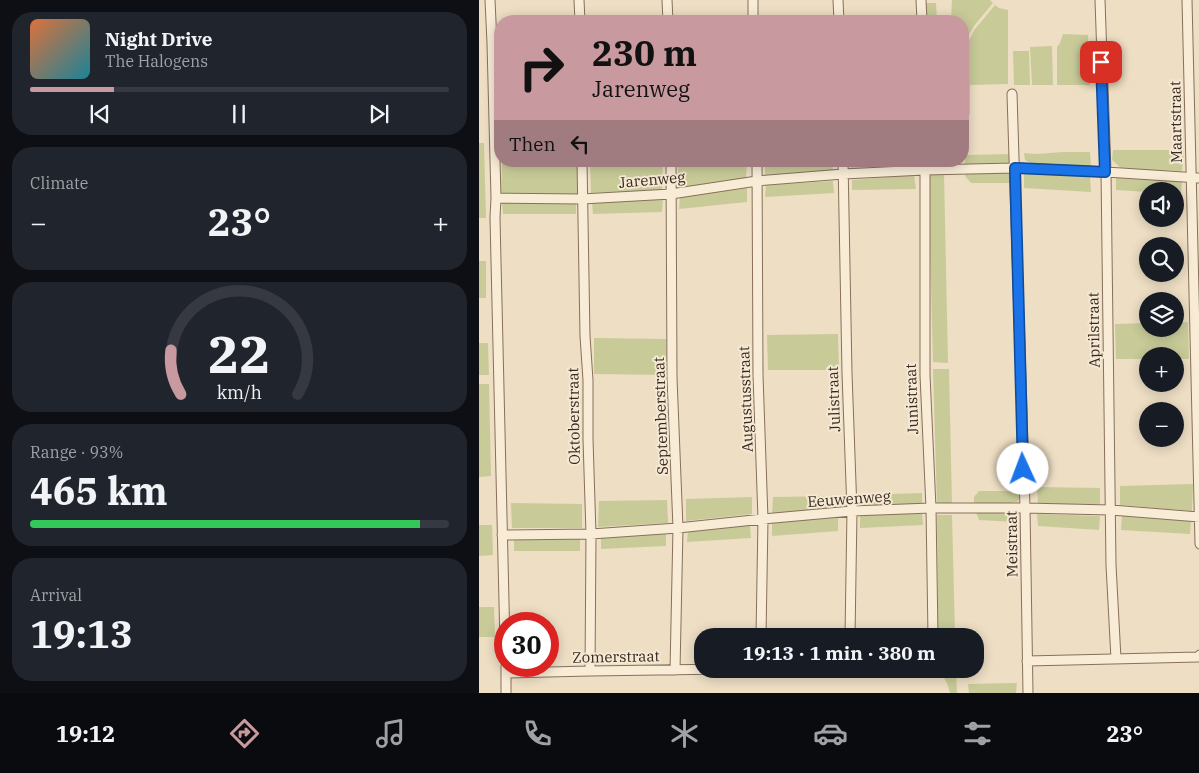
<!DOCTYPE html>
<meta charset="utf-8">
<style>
body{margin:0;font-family:"IBM Plex Serif",serif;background:#20242c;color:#f1f3f6;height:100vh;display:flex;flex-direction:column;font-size:19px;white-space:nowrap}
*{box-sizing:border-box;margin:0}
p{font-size:16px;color:#9ea1a6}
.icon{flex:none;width:28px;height:28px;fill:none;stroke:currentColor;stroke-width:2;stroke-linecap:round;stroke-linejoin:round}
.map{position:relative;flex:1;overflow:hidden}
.drawer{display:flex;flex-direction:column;gap:12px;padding:12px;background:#0d0f14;width:479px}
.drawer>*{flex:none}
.hud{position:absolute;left:15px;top:15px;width:475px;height:152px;border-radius:20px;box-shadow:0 2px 12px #0003;background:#c89a9f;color:#111;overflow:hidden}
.fabs{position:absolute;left:660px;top:182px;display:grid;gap:10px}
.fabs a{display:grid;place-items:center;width:45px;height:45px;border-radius:50%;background:#171b24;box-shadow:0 2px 12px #0003;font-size:25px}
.speed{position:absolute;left:15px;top:612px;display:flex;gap:10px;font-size:25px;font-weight:700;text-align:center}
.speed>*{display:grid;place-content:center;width:65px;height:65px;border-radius:50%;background:#171b24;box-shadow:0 2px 12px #0003;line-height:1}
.speed .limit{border:8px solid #d22;background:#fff;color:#111}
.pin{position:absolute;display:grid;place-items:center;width:42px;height:42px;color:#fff;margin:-21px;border-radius:10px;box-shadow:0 2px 8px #0006}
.me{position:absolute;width:55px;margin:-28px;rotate:358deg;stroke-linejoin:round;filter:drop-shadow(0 0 4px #0008)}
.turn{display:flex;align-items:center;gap:18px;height:105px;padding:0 15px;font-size:22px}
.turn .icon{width:65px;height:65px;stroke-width:2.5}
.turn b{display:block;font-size:35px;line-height:42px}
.then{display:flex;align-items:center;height:48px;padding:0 15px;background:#0003;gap:10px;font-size:19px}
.big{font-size:38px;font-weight:700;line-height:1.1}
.drawer .widget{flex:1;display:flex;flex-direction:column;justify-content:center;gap:8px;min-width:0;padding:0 18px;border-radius:20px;background:#20242c}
.drawer .dial{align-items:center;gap:0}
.dial svg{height:130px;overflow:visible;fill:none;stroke:#363941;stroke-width:7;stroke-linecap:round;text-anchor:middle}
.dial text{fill:#f1f3f6;stroke:none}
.song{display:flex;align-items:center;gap:15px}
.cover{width:60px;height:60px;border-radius:8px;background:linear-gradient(135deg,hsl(20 70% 55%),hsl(190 70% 35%))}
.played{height:5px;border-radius:2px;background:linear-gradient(90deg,#c89a9f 20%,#363941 20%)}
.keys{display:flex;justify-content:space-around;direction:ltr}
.heat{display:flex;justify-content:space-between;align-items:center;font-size:28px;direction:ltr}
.charge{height:8px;border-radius:4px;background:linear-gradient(90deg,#34c759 93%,#363941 0)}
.trip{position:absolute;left:215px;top:628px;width:290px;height:50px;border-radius:20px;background:#171b24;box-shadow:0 2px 12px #0003;font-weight:700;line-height:50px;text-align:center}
.menu{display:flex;height:80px;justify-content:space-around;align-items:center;background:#090b0e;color:#9ea1a6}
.menu .icon{width:35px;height:35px}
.menu .selected{color:#c89a9f}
.menu b{font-size:22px;color:#f1f3f6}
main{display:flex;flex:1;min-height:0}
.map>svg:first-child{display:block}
.green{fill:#c8cb98}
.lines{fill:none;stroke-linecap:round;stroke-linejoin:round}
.street-casing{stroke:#87705b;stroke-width:11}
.street{stroke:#f8ecd7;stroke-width:9}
.route-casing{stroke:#114b97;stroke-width:12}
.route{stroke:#1a73e8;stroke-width:9}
.labels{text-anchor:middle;stroke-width:4;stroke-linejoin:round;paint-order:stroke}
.street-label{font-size:15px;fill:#38291f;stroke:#f5e9d4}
</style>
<main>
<section class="drawer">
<div class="widget">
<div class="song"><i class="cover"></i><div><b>Night Drive</b><p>The Halogens</p></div></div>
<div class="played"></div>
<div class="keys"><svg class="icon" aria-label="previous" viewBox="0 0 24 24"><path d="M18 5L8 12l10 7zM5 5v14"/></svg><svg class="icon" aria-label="pause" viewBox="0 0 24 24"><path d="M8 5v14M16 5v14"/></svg><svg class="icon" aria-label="next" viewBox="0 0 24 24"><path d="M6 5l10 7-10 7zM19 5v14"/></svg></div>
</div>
<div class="widget"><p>Climate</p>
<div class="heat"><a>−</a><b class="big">23°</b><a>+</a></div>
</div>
<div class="widget dial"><svg viewBox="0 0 100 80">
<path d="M14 69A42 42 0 1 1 86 69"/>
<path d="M14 69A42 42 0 0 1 8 42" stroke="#c89a9f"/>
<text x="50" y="56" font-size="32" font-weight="700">22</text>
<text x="50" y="72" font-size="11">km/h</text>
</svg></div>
<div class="widget"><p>Range · 93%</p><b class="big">465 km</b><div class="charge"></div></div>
<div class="widget"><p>Arrival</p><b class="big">19:13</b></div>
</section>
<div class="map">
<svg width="721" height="693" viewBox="0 0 721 693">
<rect width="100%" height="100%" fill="#eddec4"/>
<!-- green -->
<path class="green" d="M473,0H511L514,3L495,26L484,44V21H472Z
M447,3H457L458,21H447Z
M516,5L520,8L529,10V84L491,85V114L485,115L486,141H488V144H485L484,52L496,29Z
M584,34L609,35L611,85H578V47L581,43Z
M573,46L574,85H553L551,47Z
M534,51H550L551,85H535Z
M0,143H5L7,218H0Z
M634,150H705L703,171L643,169L633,160Z
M584,152H611L612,168L555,165L546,160L545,153L558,154Z
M532,154L531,164L486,167V158L488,155Z
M111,161H184L183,190L112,193Z
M199,161H268L267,178L199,189Z
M286,161H353L354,170L286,175Z
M372,161H437V163L371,169Z
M98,162V195L22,193L23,163Z
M487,172L531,173L532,183H492L486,176Z
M449,173H465L469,363L454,362Z
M545,174L611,177L612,192L545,188Z
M435,175L437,189L373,190V180Z
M637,176L703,181L702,194L696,193V191L669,192L637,190Z
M354,181L355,193L286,197L287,185Z
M268,188V202L200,209L201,197Z
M184,199L183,212L114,214L113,202Z
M23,201L97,202V214H24Z
M0,261H7V298H0Z
M709,322L710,359H696V356H669V359H637L636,324L669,323V329H696V323Z
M359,334L360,370H289L288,335Z
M115,338L187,339L188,375L115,374Z
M0,343H9L10,375H0Z
M454,369H470L473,504L458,505Z
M0,384H10L12,476L0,477Z
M714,484L713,511L641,505V486Z
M558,487L621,488V504H559Z
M500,491H540V499L538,502H534V505H495V497Z
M443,493V505L381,507V495Z
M356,496L357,507L293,514L294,497Z
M273,497V514L207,521V499Z
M188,500L189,523L119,527L120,501Z
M32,503L103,504V528H33Z
M497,512L537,513V522L500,520Z
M443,513L444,525L381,528V515Z
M558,514L621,516L620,530L559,526Z
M458,515H473L476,636H459Z
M643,515L712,521L711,534L642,530Z
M359,517V531L293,536V522Z
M0,525H13L14,555L0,556Z
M271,525L272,538L208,542L209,532Z
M187,533V546L122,549V537Z
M101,539V551H35V540Z
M0,607H15L16,637H0Z
M460,669H477L478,693H471L468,683Z
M538,683L537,693H490L489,684Z"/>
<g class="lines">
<!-- street casing -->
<g class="street-casing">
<path id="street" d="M11,0L13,43L17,198L16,217C19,360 23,503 26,645
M100,0L101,21
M188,0L189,21
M274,0V21
M359,0L360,21
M442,0L443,21
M621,0L627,172L632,565L637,659
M708,0L721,544
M533,94L546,508L549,693
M103,161L106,336L109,380V439L112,534L111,671
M192,161L193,378L199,528L196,670
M278,161L279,375L284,519L282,636
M364,161L368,373L373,511L371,636
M446,161V375L452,508L454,636
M17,198L103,199L192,194L278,181L364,174L446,170L536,168L627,172L721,178
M23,535L112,534L199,528L284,519L373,511L452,508H546L632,510L721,517
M548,661L719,657L721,655
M27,666V693
M27,673L111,671L248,669"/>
</g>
<!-- street -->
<use href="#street" class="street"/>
</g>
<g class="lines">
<!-- route casing -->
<g class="route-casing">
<path id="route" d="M544,469L536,168L626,172L622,62"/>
</g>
<!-- route -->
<use href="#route" class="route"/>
</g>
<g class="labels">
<!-- street labels -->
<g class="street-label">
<text transform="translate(697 122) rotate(-91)" y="5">Maartstraat</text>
<text transform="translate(173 180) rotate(-5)" y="5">Jarenweg</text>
<text transform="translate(615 330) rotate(-91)" y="5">Aprilstraat</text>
<text transform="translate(267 399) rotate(-92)" y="5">Augustusstraat</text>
<text transform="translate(355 399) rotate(-92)" y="5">Julistraat</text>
<text transform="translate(433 399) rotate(-92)" y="5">Junistraat</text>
<text transform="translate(95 416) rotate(-91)" y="5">Oktoberstraat</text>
<text transform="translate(182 416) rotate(-92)" y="5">Septemberstraat</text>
<text transform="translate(370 499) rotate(-4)" y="5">Eeuwenweg</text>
<text transform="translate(533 544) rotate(-91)" y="5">Meistraat</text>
<text transform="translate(137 657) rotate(-1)" y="5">Zomerstraat</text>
</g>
</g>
</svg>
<div class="fabs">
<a><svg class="icon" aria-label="sound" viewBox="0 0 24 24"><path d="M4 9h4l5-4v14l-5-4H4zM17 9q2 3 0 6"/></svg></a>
<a><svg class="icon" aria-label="search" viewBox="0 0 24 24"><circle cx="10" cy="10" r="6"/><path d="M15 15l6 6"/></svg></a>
<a><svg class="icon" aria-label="layers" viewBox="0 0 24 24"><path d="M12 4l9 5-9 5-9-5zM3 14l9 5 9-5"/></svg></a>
<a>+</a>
<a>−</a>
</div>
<div class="speed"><div class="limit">30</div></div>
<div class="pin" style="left:622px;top:62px;background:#d93025"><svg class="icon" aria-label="arrive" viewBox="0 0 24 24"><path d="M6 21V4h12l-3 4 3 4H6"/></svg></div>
<svg class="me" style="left:544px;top:469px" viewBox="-20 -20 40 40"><circle r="19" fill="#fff"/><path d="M0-13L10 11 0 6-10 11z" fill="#1a73e8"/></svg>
<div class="trip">19:13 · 1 min · 380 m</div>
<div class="hud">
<div class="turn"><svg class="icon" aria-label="right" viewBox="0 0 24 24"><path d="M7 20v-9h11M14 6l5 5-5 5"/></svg><div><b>230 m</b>Jarenweg</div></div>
<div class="then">Then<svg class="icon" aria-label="left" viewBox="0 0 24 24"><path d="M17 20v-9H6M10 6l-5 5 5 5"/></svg></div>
</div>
</div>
</main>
<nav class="menu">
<b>19:12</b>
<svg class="icon selected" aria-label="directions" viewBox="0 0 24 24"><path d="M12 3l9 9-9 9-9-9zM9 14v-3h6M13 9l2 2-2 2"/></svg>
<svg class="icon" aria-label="music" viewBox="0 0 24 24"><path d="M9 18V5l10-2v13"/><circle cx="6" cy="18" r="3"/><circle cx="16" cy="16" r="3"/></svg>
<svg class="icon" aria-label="phone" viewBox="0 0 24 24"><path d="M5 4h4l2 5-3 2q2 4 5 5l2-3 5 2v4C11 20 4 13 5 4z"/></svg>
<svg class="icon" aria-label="climate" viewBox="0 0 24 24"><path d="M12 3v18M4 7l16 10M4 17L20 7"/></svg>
<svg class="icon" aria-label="car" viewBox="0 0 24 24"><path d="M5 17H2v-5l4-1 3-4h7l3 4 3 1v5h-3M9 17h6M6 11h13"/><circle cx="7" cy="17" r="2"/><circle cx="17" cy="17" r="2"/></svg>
<svg class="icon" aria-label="filters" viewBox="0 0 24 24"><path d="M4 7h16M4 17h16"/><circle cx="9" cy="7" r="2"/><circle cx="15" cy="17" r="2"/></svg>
<b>23°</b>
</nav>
